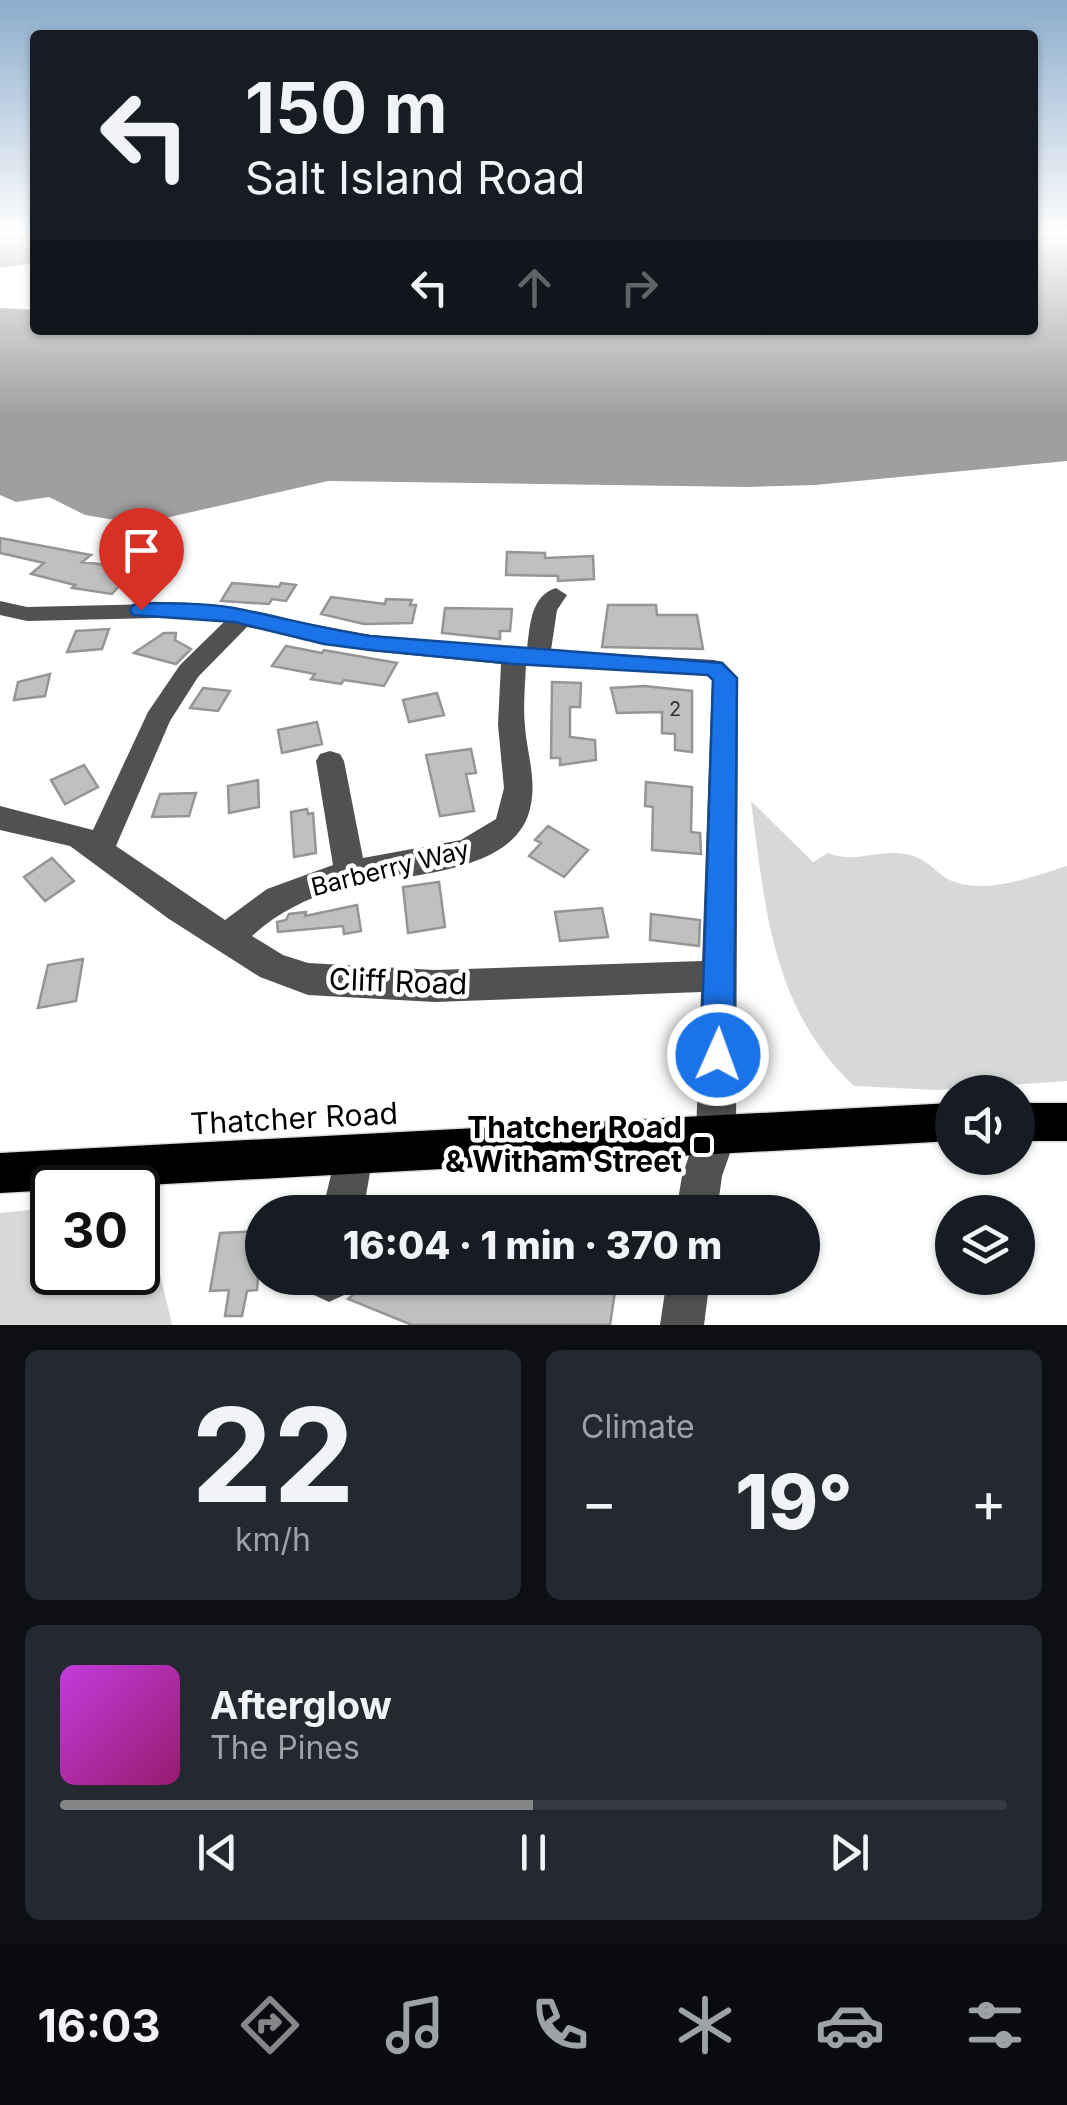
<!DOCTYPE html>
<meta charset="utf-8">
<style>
body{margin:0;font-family:Inter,sans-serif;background:#242831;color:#f1f3f6;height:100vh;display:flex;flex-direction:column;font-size:38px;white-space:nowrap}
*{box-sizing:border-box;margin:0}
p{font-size:32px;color:#9ea1a6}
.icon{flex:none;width:55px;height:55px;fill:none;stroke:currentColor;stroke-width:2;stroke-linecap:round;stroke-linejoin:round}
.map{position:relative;height:1325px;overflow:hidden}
.sheet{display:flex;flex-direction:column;gap:25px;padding:25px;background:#0d0f14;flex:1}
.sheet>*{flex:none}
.banner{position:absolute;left:30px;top:30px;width:1008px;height:305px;border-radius:10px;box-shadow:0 2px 8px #0004;background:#171b24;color:#f1f3f6;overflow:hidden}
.fabs{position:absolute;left:935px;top:1075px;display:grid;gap:20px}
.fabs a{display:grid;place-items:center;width:100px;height:100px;border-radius:50%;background:#171b24;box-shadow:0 2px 8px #0004;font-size:50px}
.speed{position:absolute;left:30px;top:1165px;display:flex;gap:20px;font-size:50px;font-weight:700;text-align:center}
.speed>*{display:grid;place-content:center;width:130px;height:130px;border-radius:50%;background:#171b24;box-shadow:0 2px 8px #0004;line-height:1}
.speed .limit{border:5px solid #111;border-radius:15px;background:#fff;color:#111}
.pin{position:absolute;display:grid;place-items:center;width:85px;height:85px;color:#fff;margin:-102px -42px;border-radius:50% 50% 50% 0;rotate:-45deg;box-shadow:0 0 10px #0007}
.pin .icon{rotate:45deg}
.me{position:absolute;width:110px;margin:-55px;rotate:2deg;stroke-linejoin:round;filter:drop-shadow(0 0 8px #0008)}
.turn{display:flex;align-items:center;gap:35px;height:210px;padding:0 50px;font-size:45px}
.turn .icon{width:130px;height:130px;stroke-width:2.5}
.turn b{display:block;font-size:70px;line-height:85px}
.lanes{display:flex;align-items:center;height:95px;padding:0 50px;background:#0003;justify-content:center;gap:50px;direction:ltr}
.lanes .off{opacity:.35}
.big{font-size:75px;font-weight:800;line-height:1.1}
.sheet .widget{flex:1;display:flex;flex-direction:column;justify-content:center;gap:15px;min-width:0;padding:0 35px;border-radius:15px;background:#242831}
.sheet .dial{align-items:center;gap:0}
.dial b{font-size:130px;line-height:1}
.song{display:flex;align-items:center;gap:30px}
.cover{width:120px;height:120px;border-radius:15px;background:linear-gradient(135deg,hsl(290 70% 55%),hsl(320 70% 35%))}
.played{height:10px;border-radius:5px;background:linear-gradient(90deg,#858687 50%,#363941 50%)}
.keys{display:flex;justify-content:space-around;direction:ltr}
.heat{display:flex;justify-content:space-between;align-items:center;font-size:55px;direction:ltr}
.sheet .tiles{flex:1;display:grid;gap:25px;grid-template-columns:1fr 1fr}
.widget:last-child{grid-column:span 2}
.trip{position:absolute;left:245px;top:1195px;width:575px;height:100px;border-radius:50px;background:#171b24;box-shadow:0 2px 8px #0004;font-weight:800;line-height:100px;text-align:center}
.tabs{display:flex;height:160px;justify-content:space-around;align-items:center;background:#090b0e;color:#9ea1a6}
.tabs .icon{width:70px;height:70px}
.tabs .on{color:#858687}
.tabs b{font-size:45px;color:#f1f3f6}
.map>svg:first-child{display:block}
.green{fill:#d8d8d8}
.water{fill:#9f9f9f}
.building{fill:#c0c0c0;stroke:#959595;stroke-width:2.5}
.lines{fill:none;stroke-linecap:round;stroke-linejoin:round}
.major-casing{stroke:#dbdbdb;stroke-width:3}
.minor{fill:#515151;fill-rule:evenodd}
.major{fill:#000;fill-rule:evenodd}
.route{fill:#1a73e8;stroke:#114b97;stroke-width:2.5}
.poi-dot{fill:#000;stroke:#fff;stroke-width:4}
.labels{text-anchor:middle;stroke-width:9;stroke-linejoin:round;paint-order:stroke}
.number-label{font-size:20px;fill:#303030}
.street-label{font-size:25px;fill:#000;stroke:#fff}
.near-street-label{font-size:30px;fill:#000;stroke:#fff}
.near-poi-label{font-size:30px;font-weight:bold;fill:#000;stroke:#fff;text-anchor:end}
</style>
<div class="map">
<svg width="1067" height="1325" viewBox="0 0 1067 1325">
<rect width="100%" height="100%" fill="#fff"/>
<!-- green -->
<path class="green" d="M751,801L813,862L828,853C855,864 878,849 905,854C929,858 934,873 952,881C986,895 1034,876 1067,866V1081L938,1090L854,1086C772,1009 765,907 751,801Z
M39,1209L52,1210V1272H138V1219L148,1222L172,1325H0V1213Z"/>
<!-- water -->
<path class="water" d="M0,232H35V263L0,268Z
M1033,232H1067V461L815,485L748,487L328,481L161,519L127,522L85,515L49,497L16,502L0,495V308L35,310V330H1032Z"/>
<!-- building -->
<path class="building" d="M0,538L91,555L82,562L168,572L156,585L147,584L143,589L120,585L112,594L72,588L75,585L31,574L44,563L0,553Z
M507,552L545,553V558L593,556L594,579L558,581V576L506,575Z
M232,583L279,587L281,583L296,585L286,601L272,599L269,604L221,601Z
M331,597L385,604L386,599L412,600L410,605H416L412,623L364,624L321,614Z
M608,605H656L657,615H697L703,649L602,647Z
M445,608L512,609L510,631H500V639L442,633Z
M109,629L102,649L67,652L76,631Z
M164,633H176L175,640L191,649L176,664L134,653Z
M286,646L322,653L324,650L397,663L384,686L344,680L341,684L311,679L315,674L272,666Z
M50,674L45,696L14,700L18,682Z
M552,682L581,683L580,707H570V737L595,740L596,760L560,765V758H551Z
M644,686L692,691V752L675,750V734L662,733V712L617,713L611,688Z
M203,688L230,691L218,711L190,708Z
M437,693L444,715L409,722L403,700Z
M317,722L322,744L282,753L278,730Z
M471,749L476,773L466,774L474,811L440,816L426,755Z
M84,765L98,787L65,804L51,780Z
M258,780L259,807L229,813L228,786Z
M646,782L692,787L691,832L700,833L701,854L652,850L653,807L645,806Z
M196,793L189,816L152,817L160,794Z
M307,809L308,814L313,813L316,853L294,857L291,812Z
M548,826L588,850L564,877L529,856L541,843L535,840Z
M52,858L74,881L45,901L24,877Z
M439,882L445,927L408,933L403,887Z
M357,905L361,931L344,934L343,926L278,932L277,922L286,920L289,914L306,912L305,916Z
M602,908L608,937L560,941L555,912Z
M651,914L700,920L699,946L650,940Z
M83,959L76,1001L38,1008L48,965Z
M262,1231L257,1290L247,1291L242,1316H225L229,1290L210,1291L220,1233Z
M374,1278H617L610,1325H412L348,1299Z"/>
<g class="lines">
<!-- major casing -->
<g class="major-casing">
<path id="major" d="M952,1103V1141L0,1193V1153Z
M1018,1103H1067V1141H1018Z"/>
</g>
<!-- minor -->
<path class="minor" d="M556,588L567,595L557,610L551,650L714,660L723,662L738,678L736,1136L722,1176L717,1212H676L682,1176L696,1136L701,992L435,1002L308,995L260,977L169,919L70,846L0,830V806L93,830L148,712L180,665L224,622L198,617L27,621L0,615V601L27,607L198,603L371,635L527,649C530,627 530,596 556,588ZM247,627L371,651L501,664L498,725L504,788L496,819L461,840L363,858L344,761L340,754L330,751L320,754L316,761L333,865L267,889L225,920L116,846L170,721L198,677ZM526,665L628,668L707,676L712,680L702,961L435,970L308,963L283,955L252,936C277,913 307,898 339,889C396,873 519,878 531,804C536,778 527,752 525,727C523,707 525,686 526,665Z
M353,1136L367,1142L373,1156L363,1212H322L339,1142Z
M307,1278H350L351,1280L344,1295L329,1302L314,1295Z
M667,1278H710L704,1325H660Z"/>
<!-- major -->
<use href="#major" class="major"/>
</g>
<!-- sky -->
<linearGradient id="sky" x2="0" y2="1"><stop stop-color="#8baccb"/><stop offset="0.56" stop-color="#fff"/><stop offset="1" stop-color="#fff" stop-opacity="0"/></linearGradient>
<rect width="1067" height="417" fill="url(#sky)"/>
<!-- route -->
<path class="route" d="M141,603C172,603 203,603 234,608C280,617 324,629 370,636L722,663L737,678L734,1055L730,1066L718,1071L706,1066L701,1055L713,680L708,675L514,664L370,650L324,644L234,622L133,615L130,610L133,605Z"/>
<!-- markers -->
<rect class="poi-dot" x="692" y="1135" width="20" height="20" rx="5"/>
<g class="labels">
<!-- number labels -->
<g class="number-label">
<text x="675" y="716">2</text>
</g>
<!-- street labels -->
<g class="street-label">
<text transform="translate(390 868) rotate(-14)" y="9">Barberry Way</text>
</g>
<!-- near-street labels -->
<g class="near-street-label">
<text transform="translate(398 982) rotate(2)" y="10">Cliff Road</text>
<text transform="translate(294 1119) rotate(-3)" y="10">Thatcher Road</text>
</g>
<!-- near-poi labels -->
<g class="near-poi-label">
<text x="682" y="1138">Thatcher Road<tspan x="682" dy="34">&amp; Witham Street</tspan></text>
</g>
</g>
</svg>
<div class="fabs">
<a><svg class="icon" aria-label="sound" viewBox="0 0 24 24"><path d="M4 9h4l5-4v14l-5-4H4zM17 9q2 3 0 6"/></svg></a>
<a><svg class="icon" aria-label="layers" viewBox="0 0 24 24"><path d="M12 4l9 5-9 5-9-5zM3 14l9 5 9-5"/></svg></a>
</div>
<div class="speed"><div class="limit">30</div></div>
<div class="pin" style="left:141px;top:610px;background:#d93025"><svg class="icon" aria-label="arrive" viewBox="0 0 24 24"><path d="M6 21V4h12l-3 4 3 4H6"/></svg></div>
<svg class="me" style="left:718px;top:1055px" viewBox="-20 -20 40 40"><circle r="17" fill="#1a73e8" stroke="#fff" stroke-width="3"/><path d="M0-11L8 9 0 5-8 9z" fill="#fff"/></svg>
<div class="trip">16:04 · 1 min · 370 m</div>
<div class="banner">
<div class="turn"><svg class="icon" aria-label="left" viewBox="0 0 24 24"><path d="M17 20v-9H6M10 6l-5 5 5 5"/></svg><div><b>150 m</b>Salt Island Road</div></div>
<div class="lanes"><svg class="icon" aria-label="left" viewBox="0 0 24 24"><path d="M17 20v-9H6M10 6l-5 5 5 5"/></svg><svg class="icon off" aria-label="ahead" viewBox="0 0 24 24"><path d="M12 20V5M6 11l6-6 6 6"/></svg><svg class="icon off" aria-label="right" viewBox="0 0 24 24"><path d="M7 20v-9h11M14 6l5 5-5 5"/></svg></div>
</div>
</div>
<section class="sheet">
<div class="tiles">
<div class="widget dial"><b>22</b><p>km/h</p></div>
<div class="widget"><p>Climate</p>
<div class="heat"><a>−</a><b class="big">19°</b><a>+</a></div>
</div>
<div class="widget">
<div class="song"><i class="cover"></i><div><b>Afterglow</b><p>The Pines</p></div></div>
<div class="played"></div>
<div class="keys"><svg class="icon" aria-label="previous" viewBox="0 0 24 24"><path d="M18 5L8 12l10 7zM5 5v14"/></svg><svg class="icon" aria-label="pause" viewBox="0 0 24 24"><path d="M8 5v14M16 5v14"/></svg><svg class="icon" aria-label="next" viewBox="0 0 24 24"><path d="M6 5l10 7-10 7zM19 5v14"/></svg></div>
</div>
</div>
</section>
<nav class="tabs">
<b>16:03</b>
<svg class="icon on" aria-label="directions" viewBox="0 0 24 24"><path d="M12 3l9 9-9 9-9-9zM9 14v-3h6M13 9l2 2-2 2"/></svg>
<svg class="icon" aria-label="music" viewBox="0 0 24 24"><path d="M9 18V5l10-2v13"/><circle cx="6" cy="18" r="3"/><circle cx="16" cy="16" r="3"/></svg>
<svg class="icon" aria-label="phone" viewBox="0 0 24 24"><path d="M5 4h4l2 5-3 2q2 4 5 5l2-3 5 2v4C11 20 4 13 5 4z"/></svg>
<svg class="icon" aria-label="climate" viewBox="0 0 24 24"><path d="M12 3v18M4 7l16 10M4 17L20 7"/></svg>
<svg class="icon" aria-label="car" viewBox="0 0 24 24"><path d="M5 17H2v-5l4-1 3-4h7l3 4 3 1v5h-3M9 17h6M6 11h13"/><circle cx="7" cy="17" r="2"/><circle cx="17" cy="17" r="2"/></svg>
<svg class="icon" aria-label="filters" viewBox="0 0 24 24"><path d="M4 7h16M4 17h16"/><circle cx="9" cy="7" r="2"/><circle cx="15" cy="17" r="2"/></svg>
</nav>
